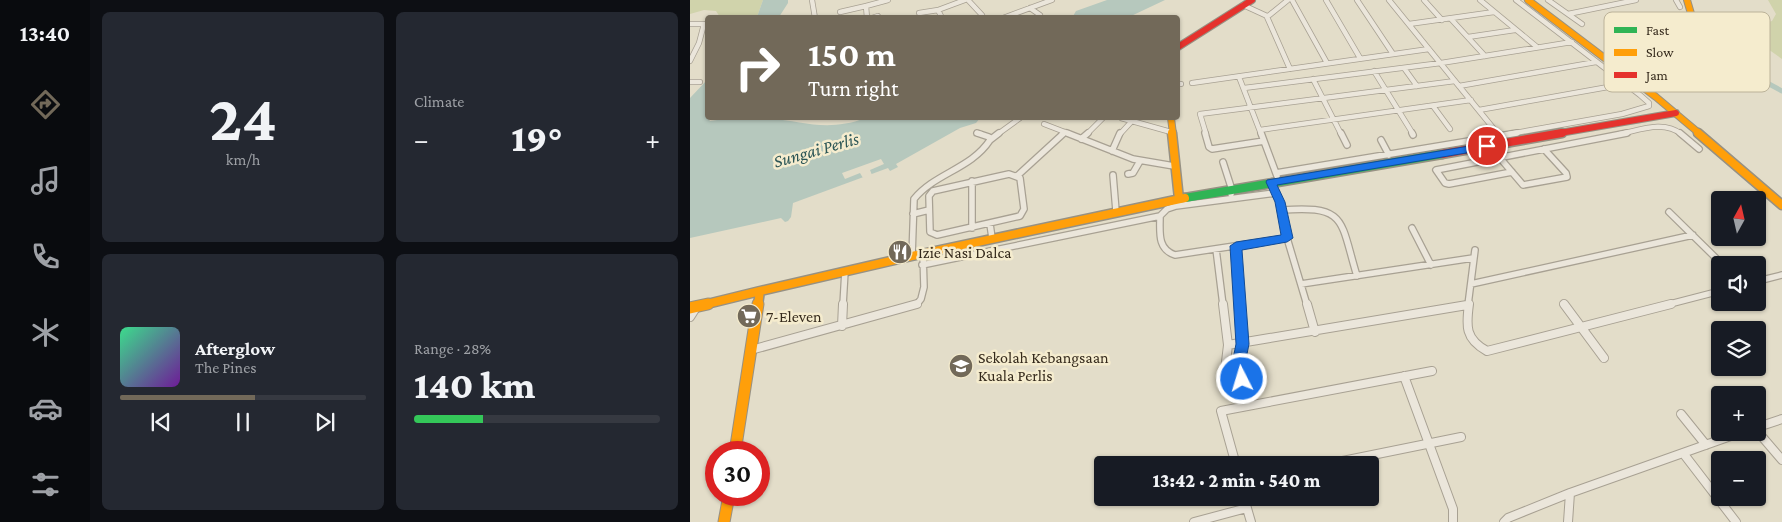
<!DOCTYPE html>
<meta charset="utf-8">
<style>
body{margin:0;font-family:"Crimson Pro",serif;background:#242831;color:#f1f3f6;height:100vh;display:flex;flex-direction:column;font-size:19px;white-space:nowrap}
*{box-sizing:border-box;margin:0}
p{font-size:16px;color:#9ea1a6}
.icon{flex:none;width:28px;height:28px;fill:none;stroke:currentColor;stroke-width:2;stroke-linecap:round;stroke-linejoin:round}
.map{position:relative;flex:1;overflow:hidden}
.panel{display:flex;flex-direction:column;gap:12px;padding:12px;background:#0d0f14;width:600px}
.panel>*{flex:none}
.guide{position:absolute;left:15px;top:15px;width:475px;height:105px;border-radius:5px;box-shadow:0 1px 4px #0004;background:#726959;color:#fff;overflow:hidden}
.needle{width:32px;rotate:8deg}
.controls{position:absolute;left:1021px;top:191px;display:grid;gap:10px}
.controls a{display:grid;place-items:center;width:55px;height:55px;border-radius:5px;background:#171b24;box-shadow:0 1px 4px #0004;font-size:25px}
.speed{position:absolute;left:15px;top:441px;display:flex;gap:10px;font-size:25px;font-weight:700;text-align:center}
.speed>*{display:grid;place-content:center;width:65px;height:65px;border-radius:50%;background:#171b24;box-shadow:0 1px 4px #0004;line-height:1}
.speed .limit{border:8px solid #d22;background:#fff;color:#111}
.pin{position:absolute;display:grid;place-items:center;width:42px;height:42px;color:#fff;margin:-21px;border:2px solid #fff;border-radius:50%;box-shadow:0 1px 5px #0007}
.me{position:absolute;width:55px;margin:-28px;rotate:355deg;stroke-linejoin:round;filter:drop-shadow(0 0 4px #0008)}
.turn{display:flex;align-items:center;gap:18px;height:105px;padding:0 20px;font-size:22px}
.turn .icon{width:65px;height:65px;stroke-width:2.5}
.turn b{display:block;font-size:35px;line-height:42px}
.big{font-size:38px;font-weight:800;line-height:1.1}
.panel .card{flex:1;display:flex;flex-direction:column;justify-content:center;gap:8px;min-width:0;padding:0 18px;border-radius:8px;background:#242831}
.panel .dial{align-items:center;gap:0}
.dial b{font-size:65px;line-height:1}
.song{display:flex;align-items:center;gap:15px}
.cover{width:60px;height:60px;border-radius:8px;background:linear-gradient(135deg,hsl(150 70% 55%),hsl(280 70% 35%))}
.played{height:5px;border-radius:2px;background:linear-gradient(90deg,#726959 55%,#363941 55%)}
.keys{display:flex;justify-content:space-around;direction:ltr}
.heat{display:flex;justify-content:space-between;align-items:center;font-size:28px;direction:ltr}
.charge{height:8px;border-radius:4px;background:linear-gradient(90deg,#34c759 28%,#363941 0)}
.panel .tiles{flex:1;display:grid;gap:12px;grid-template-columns:repeat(2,1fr)}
.trip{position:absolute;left:404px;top:456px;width:285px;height:50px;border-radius:5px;background:#171b24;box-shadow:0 1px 4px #0004;font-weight:800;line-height:50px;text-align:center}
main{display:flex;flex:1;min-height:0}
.dock{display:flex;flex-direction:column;width:90px;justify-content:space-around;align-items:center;background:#090b0e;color:#9ea1a6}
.dock .icon{width:35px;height:35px}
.dock .on{color:#726959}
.dock b{font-size:22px;color:#f1f3f6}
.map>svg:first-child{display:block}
.green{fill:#d0d3ab}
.water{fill:#b6c8bd}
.pier{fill:#e3ddc9}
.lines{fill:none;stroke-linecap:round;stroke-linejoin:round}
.canal{stroke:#b6c8bd;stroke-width:5}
.street-far2-casing{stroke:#a8a193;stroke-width:6}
.street-far1-casing{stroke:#a8a193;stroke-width:8}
.street-casing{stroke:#a8a193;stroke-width:10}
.fast-casing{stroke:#979183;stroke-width:11}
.slow-far2-casing{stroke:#979183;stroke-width:8}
.slow-far1-casing{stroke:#979183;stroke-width:11}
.slow-casing{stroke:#979183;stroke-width:13}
.jam-far1-casing{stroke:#979183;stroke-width:8}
.jam-casing{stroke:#979183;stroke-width:11}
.street-far2{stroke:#ebe6db;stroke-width:4.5}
.street-far1{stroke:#ebe6db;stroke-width:5.5}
.street{stroke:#ebe6db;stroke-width:8}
.fast{stroke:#30b455;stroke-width:8}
.slow-far2{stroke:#ff9f0a;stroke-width:6}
.slow-far1{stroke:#ff9f0a;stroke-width:8}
.slow{stroke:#ff9f0a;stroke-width:11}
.jam-far1{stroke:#e5322d;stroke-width:6}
.jam{stroke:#e5322d;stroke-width:8}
.route{fill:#1a73e8;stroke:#114b97}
.labels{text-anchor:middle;stroke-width:5;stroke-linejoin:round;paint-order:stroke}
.poi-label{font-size:16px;fill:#352a1c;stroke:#f5ecce;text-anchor:start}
.water-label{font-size:18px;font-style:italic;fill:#2b5555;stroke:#f5ecce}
.key{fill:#f5ecce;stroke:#bbb299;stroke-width:1}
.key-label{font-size:14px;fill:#352a1c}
</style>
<main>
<nav class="dock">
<b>13:40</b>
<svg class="icon on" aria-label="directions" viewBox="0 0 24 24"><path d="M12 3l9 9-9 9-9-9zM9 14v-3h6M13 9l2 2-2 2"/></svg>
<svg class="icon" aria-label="music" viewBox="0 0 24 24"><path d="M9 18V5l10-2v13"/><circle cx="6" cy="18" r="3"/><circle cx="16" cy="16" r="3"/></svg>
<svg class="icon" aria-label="phone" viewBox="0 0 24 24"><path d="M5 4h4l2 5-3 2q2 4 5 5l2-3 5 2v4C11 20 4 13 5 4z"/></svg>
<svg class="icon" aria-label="climate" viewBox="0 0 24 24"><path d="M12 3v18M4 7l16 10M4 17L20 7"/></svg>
<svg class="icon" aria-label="car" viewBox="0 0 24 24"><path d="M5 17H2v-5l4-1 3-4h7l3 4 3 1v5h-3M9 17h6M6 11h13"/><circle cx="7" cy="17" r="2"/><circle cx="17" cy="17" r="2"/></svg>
<svg class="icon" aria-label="filters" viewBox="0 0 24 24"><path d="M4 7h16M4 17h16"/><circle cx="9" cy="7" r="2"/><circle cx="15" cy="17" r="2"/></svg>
</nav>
<section class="panel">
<div class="tiles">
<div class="card dial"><b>24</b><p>km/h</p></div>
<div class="card"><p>Climate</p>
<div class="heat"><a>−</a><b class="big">19°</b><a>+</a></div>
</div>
<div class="card">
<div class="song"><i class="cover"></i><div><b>Afterglow</b><p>The Pines</p></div></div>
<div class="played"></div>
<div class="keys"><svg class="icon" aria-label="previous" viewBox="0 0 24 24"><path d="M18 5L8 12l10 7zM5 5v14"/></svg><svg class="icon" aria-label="pause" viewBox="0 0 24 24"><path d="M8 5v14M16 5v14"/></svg><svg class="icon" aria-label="next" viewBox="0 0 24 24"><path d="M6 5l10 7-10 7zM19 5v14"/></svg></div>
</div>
<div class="card"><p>Range · 28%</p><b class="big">140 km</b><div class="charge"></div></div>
</div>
</section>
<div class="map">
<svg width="1092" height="522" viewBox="0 0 1092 522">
<rect width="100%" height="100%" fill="#e3ddc9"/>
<!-- green -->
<path class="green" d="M0,0H73L67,17H30L26,11L14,10L0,14Z
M1078,0H1092V59L1051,30L1082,21L1086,14Z"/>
<!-- water -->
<path class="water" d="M73,0H98V3L89,17H67Z
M417,0H475L439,17L382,18L386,11Z
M17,80L18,118L20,121C39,118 59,116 78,118C116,122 137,132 176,118H290L286,123L270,128L206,164L208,167L200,171L198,168L103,203L101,217L98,221L95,222L91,218L0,238V98Z"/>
<!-- pier -->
<path class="pier" d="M191,159L194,164L180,170L182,175L173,178L170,173L155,179L152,173Z"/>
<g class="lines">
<!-- canal -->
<path class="canal" d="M1053,70L1092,91"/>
<!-- street-far2 casing -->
<g class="street-far2-casing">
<path id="street-far2" d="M122,0L125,18
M278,0L292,15
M598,0L577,17L600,69
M602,0L637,63
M636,0L670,58
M667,0L703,54
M699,0L808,134
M734,0L752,20
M790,0L847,47
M858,0L892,24
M986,0L990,7
M553,5L577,16
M340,8L350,15
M150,12L176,6
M229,13L248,10
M878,14L946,0
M177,18L176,6L198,0
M182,18L188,16
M252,18L248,10L275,0
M313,18L362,0
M761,19L795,56
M0,24H14L9,43L0,61
M719,24L804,12
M778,37L825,30
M714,68L727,86
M684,71L723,134
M549,77L571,134
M623,79L651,134
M0,82H10
M502,83L739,49
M488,84H491
M769,86L906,62
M554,88L751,63L882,42
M743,106L760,129
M789,110L935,84
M431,118L481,132
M354,124L380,134
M570,130L781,100
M287,133L291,134
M308,134L330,118
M372,134L375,132
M397,134L413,118
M430,134L442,121
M516,134L510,114L765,81
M819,134L932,114L959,106V103L950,95L826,0
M930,134C950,130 974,120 991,134"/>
</g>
<!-- street-far1 casing -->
<g class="street-far1-casing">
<path id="street-far1" d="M377,133L443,159L484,166
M515,133L519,147L522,149L574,141
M571,133L587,176
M651,133L657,145
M722,133L723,135
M807,133L812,139
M990,133L1009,149
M391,139L398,133
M300,140L309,133
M691,140L699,155
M422,151L430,133
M810,158L833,185L877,177L876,173L854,149
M533,162L542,190L541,194
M822,172L759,184L755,183L746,170L937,133
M586,173L827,133
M319,174L330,178L334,209L330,216L247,235L240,232L239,196L243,191Z
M438,174L443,173L450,161
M423,175L426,211
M327,176L374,133
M282,181V228
M581,182L590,202L597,238L617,305
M592,210C658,205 650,221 667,276
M979,212L1033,265
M223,214L239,210
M470,216C470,232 467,249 485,255L597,238
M300,224L302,238
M722,228L741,265
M546,246L550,305
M526,249L533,305
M222,256L224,199C245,173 281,169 300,140L299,137L287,133
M232,265L470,216L477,209L486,206L585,193
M1068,281L1092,275
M611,284L783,258
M781,284L1003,235
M153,305L155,271
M224,305L227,304L231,299L234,287L233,254
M778,305L785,250
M976,305L1030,291"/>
</g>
<!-- street casing -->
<g class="street-casing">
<path id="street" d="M533,304L538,345L535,370
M550,304L553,344L549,359L559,404
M617,304L625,332
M779,304C776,326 775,339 797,351L981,304
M874,304L914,358
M0,317L7,306
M152,326L153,304
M538,345L777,305
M61,350L227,304
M714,376L763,509V522
M991,414L1016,445
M1068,427L1092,419
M1068,432L1092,460
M993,453L1046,522
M546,465L531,411L742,371
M633,465L771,437
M554,498L561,522
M504,522L557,508
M814,522L818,518L880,493L1052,432
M878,522L880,493"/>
</g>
<!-- fast casing -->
<g class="fast-casing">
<path id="fast" d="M495,198L752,154"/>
</g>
<!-- slow-far2 casing -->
<g class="slow-far2-casing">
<path id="slow-far2" d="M838,0L966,97L1010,134
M922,63C952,56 982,53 1007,34L997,0
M481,118L483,134"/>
</g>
<!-- slow-far1 casing -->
<g class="slow-far1-casing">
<path id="slow-far1" d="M482,133L489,199
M1008,133L1092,205
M70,291L222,256L495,198
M13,305L70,291L68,305"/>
</g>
<!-- slow casing -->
<g class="slow-casing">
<path id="slow" d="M0,308L18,304
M45,452L68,304
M34,522L39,495"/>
</g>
<!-- jam-far1 casing -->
<g class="jam-far1-casing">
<path id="jam-far1" d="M488,47L562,0
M864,134L986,113"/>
</g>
<!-- jam casing -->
<g class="jam-casing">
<path id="jam" d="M752,154L872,133"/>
</g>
<!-- street-far2 -->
<use href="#street-far2" class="street-far2"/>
<!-- street-far1 -->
<use href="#street-far1" class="street-far1"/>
<!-- street -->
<use href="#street" class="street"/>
<!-- fast -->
<use href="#fast" class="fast"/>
<!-- slow-far2 -->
<use href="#slow-far2" class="slow-far2"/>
<!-- slow-far1 -->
<use href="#slow-far1" class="slow-far1"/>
<!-- slow -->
<use href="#slow" class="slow"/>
<!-- jam-far1 -->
<use href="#jam-far1" class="jam-far1"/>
<!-- jam -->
<use href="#jam" class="jam"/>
</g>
<!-- route -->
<path class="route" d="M797,143L800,144V149L587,185L595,202L603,238L597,242L552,250L559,344L556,359L559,379L557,383L552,385L548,383L543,359L546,344L540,246L546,242L591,235L585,202L576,182L577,180Z"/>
<!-- icons -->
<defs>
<g id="restaurant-disc" transform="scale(1.25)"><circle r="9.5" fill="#726959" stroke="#f5ecce"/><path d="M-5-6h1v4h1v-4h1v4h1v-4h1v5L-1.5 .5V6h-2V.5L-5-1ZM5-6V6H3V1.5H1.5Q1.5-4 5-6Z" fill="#fff"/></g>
<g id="supermarket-disc" transform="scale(1.25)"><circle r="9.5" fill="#726959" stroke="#f5ecce"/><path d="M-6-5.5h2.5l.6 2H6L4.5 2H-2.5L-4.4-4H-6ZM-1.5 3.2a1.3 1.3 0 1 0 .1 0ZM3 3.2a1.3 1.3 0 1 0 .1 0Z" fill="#fff"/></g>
<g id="school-disc" transform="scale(1.25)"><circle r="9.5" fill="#726959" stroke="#f5ecce"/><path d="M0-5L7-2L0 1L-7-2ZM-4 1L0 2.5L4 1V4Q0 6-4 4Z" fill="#fff"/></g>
</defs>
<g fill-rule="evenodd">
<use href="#restaurant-disc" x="210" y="252"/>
<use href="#supermarket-disc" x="59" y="316"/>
<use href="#school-disc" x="271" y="366"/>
</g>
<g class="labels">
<!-- poi labels -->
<g class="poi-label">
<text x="228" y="258">Izie Nasi Dalca</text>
<text x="76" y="322">7-Eleven</text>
<text x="288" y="363">Sekolah Kebangsaan<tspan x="288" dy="18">Kuala Perlis</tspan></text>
</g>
<!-- water labels -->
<g class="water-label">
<text transform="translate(126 150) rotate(-16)" y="6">Sungai Perlis</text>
</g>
</g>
<!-- legend -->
<rect x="914" y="12" width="166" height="80" rx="8" class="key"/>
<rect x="924" y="27" width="23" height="6" fill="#30b455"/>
<rect x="924" y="49" width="23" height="7" fill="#ff9f0a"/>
<rect x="924" y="72" width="23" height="6" fill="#e5322d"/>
<g class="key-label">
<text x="956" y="35">Fast</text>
<text x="956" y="57">Slow</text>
<text x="956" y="80">Jam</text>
</g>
</svg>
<div class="controls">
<a><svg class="needle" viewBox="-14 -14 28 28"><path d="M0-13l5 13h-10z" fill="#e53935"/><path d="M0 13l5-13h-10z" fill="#9ea1a6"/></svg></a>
<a><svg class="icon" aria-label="sound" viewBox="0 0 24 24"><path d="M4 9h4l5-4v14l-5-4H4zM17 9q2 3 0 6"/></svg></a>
<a><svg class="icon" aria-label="layers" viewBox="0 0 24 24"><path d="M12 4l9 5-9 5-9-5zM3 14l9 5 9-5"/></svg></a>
<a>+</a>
<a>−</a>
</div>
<div class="speed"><div class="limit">30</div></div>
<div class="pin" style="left:797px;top:146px;background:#d93025"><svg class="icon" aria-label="arrive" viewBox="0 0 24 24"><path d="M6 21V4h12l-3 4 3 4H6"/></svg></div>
<svg class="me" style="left:552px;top:379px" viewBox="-20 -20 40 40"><circle r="17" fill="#1a73e8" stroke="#fff" stroke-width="3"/><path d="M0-11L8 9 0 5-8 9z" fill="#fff"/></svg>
<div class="trip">13:42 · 2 min · 540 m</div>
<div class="guide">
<div class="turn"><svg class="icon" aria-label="right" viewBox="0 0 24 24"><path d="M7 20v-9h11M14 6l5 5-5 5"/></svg><div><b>150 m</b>Turn right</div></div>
</div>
</div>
</main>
